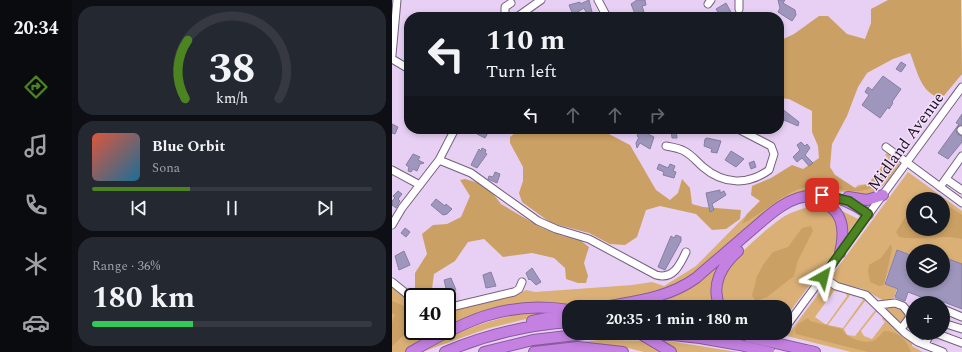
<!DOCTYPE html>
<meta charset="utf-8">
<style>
body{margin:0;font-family:Spectral,serif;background:#242831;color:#f1f3f6;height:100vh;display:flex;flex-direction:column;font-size:15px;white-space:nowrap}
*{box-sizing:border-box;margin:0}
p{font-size:13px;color:#9ea1a6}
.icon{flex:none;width:22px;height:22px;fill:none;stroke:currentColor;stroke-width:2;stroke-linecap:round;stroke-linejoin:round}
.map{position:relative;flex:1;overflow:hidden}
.panel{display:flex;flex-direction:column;gap:6px;padding:6px;background:#0d0f14;width:320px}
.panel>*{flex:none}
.top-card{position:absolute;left:12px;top:12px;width:380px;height:122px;border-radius:16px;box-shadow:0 2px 6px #0003;background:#171b24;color:#f1f3f6;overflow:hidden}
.tools{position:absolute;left:514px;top:192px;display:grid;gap:8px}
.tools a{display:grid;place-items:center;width:44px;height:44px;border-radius:50%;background:#171b24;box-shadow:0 2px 6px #0003;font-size:20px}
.speed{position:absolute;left:12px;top:288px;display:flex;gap:8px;font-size:20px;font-weight:700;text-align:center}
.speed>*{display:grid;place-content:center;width:52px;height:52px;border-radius:50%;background:#171b24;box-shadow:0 2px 6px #0003;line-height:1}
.speed .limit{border:2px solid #111;border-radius:6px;background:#fff;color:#111}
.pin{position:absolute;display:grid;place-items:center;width:34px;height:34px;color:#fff;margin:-17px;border-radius:8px;box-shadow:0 2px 6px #0006}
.me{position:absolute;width:44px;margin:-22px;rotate:37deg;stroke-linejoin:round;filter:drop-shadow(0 0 3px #0008)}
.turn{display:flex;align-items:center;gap:14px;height:84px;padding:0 16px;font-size:18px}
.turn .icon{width:52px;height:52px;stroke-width:2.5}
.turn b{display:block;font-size:28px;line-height:34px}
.lanes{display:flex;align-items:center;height:38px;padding:0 16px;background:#0003;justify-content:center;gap:20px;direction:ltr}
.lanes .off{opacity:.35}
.big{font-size:30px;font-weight:700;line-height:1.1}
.panel .card{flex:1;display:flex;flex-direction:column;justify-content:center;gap:6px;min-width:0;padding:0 14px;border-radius:16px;background:#242831}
.panel .dial{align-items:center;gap:0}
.dial svg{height:104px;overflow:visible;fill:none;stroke:#363941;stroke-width:7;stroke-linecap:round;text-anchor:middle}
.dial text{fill:#f1f3f6;stroke:none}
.song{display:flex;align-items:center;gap:12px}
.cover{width:48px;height:48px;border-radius:6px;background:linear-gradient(135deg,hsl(10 70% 55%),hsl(200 70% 35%))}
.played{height:4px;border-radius:2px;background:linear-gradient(90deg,#4b8420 35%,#363941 35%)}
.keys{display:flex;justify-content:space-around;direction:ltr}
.charge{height:6px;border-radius:3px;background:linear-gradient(90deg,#34c759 36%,#363941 0)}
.trip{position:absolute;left:170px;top:300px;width:230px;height:40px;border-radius:16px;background:#171b24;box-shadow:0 2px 6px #0003;font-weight:700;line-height:40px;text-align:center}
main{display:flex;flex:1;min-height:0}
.dock{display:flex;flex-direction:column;width:72px;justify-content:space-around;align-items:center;background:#090b0e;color:#9ea1a6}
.dock .icon{width:28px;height:28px}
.dock .selected{color:#4b8420}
.dock b{font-size:18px;color:#f1f3f6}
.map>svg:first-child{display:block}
.green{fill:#dab076;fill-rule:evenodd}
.forest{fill:#cba064}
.building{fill:#9e96bc;stroke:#867ea3}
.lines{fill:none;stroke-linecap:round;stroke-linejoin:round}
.minor-casing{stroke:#755f7f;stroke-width:9}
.highway-casing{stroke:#895b9d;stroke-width:12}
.minor{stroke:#fff;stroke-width:7}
.highway{stroke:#c481e1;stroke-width:10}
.highway-bridge-casing{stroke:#895b9d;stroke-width:12;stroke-linecap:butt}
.highway-bridge{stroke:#c481e1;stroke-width:10}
.route-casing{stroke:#315615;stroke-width:10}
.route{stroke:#4b8420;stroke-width:7}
.labels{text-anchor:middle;stroke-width:3;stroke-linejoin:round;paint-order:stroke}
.street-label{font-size:16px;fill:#1c1420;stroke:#f3dffc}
</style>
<main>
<nav class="dock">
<b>20:34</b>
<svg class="icon selected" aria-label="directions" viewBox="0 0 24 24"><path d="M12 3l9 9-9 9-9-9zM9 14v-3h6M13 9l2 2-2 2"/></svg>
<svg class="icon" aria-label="music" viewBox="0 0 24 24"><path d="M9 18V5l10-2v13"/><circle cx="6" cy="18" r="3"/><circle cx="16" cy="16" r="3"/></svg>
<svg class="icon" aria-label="phone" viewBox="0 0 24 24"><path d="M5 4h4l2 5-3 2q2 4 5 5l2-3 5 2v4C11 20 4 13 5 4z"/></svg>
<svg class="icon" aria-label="climate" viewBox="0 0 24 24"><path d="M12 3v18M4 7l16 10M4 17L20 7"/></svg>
<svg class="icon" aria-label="car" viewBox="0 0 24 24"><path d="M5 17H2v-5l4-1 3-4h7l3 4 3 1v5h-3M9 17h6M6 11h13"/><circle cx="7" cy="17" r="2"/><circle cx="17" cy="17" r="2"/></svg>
</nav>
<section class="panel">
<div class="card dial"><svg viewBox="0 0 100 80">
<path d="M14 69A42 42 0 1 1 86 69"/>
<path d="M14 69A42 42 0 0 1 16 24" stroke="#4b8420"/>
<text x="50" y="56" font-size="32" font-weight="700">38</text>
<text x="50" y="72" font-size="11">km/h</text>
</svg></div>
<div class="card">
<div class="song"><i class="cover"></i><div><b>Blue Orbit</b><p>Sona</p></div></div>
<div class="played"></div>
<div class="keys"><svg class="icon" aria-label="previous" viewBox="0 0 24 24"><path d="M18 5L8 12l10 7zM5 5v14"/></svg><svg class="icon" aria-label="pause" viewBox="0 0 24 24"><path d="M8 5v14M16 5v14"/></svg><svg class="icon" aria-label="next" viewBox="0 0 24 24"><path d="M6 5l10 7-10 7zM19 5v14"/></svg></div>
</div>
<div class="card"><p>Range · 36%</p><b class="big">180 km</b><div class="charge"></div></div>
</section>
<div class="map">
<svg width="570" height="352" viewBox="0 0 570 352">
<rect width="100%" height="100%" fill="#e8d0f4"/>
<!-- green -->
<path class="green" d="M495,153L508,164L493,184L480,194L471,195L433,189L419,191L303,274L266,293L190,307L147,302L116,305L55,327V310L127,294L134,290L143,292L240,285L260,282L272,286L304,266L369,200L443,175L463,188L466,185L476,184L496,158L493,155Z
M516,172L570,211V264L551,257V251H521V255L505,250L492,284L505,289L502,298L492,301L471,289L444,283L440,275ZM521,199H551V229H521Z
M420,206L432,208L443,216L448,225L444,250L393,318V307H332C330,297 327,287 330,277C333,264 379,225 391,217C400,212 409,209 420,206Z
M446,209L466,219L457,231L455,232Z
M336,256L325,307H232L269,300L286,293Z
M0,285L21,302V331H48L13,352H0Z
M433,285L447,292L442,291L423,317L433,324H435L455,296L453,292L463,294L462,297L459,294L436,325L451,328L471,300L468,297L473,298L477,302L473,301L452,329L455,335L463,336L484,309L481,305L488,314L484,312L469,331L472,336L480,339L493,322L490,319L491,317L507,333L521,342L520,346L531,352H459L395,336Z
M497,305L509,308L515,316L512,322L506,323L494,309Z
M149,312L163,314L142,317L94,329L30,352C68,330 105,315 149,312Z
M208,340L276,341L346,352H285L276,345L271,352H252L228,346L205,344L149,346Z"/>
<!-- forest -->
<path class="forest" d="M496,0H569L570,74L550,98C529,95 525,70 518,53L501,59L475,73L466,87L455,116L440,144L438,167L443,175L463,188L476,184L494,166H498C494,181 480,191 464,191C448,192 432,182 416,186C390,193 373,212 350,224L355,214L368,201L359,195L360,186L379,178L400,165L411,169L427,158L426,146L420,132V111L397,99L387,98V41L402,34L427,16H436L455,34L473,39L479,23V9Z
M128,129H211L215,133L238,145L264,190L278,200L286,193L290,179L298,188L300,204L311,207L349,210L348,219L334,229L320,230L304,214L268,206L254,210L245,237L233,245L218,244L197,233L159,223L130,202L127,193L131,181V167L118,143V137Z
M73,179L87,183L98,190L109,204L148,227L171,236L188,240L197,247L192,263L196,276L194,283H186L174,279L173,268L162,258L140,253L111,257L92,239L76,242L63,261L42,274L40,289L33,297L23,289V273L35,254L30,234L41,225L55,224L69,217L78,196L68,180Z
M551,202L570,215V239C549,234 528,241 507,237L504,232L514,216L521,210V229H551Z
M419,226L421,231L406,260L402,276L375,297L364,301L360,296L365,276L371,265L381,252L396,247L410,228Z
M499,244L500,249L492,285L487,286L478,282L476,271L477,265L489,258Z
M0,301L15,307L21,313V331L15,332L0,346V322L3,315L0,313Z
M416,318L418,321L450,329C454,338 473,345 483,340C486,338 489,334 492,331C504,330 516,340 519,352H476L404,334L403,330L406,324Z"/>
<!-- building -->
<path class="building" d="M197,0L200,12L195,14L192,8L181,15L177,5L188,2V4Z
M245,0H253L254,5L250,6L252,12L248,15L243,14L239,4Z
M386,0H393L391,3L403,10L404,15L400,21L386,12L388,8Z
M334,3L340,14L334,17H329L324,9Z
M509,62L514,65L509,72L504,69Z
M491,76L509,89L500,102L501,103L497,109L496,107L488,118L470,105L477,95L473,92L476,87L480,90Z
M389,108L407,122L406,126L387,118Z
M570,114V125L566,126L564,129L565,134L570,136V142L556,159L546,153L567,124L564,123Z
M0,124L6,127L3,134L0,133Z
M88,129H98L93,138L85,134Z
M279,129H284L285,138H280Z
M248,130L262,137L258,149L248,143L245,148L244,143L247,137L245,136Z
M315,138L329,141L325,153L319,152L320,149L312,146L313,139Z
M409,142L413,146L415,144L418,148L413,155L421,163L417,166L410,158L405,162L401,157L408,150L405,145Z
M90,148L94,150L93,153L95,154L85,168L79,165L87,149L89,151Z
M339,151L352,159L344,167L333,160Z
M21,154L28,157L26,160L32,163L28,164L25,171L21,169L19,172L16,171L17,167L14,165Z
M362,161L364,167L359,169L357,163Z
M267,164L276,168L278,164L283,166L281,171L284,172L282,178L271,175L272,172L265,169Z
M103,172L108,174L105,183L96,179L97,176L101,177Z
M328,190V193L332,191L334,195L320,204L322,210L318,212L314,193Z
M6,191L10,194L6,199L8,201L4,208L0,205V201L3,198L1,196Z
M44,199L53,206L54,204L60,209L55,214L51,215L39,205Z
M13,228L18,232L14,237L9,233Z
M284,235L289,237V241L273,270L266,267L279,236L282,238Z
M505,250L521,256V281H551V257L570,264V309L549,301L533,303L534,299L516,292L513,301L503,297L506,289L493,284Z
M12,251L18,265L7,270L3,256Z
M140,268L149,282L144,285L138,279L137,280L134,273Z
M99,272L104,286L94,288L91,275Z
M59,278L64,290L55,292L52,280Z"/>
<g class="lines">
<!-- minor casing -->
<g class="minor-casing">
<path id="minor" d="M206,0L215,17
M347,0V9
M316,4L319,0
M113,17V7L119,3
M125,17L149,0
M0,55L5,0
M0,59L17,69
M569,130L570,131
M274,146C280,147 287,148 292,151C300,155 305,162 311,167C332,185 356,185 377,170L382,154L379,146L346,129
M494,147L570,203
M47,160L79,173L146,221L164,229L197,239L264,275C281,280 288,265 294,252
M0,170L28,185
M554,179L570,190
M548,187L570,156
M0,225L10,208L47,160L63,129
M431,277L444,286L474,295L513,333L526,342L551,352
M0,282L21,299
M486,305L503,303L511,306L516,312L518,317L509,329
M55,308L122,292L127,289L130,282
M551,309L570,317
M551,323L570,329
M393,328L570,87
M543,333L570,343
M533,345L538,333
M380,346L389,333"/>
</g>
<!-- highway casing -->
<g class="highway-casing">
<path id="highway" d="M456,197L475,200L491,195
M423,200C451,207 454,228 448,253
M212,307C245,301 276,298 304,278C321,263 338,249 355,234C366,225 376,215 388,207C417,187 450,195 476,214
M328,307C318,285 330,265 346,251
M140,321L175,314
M247,333L279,352
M262,333L308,338L348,345
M339,333L357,337
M414,350L423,352
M19,352C72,321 114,300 177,310
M53,352C91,336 136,325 177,322
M92,352L141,340L201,333
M142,352L186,347L231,352"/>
</g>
<!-- minor -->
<use href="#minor" class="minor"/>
<!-- highway -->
<use href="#highway" class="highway"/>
<!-- highway-bridge casing -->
<g class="highway-bridge-casing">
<path id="highway-bridge" d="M357,337L414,350
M348,345L377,352"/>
</g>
<!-- highway-bridge -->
<use href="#highway-bridge" class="highway-bridge"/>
</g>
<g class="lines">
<!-- route casing -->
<g class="route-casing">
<path id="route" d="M430,195L457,201L476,214L431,277"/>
</g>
<!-- route -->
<use href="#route" class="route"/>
</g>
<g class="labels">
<!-- street labels -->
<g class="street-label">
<text transform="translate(513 141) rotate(-54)" y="6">Midland Avenue</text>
</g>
</g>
</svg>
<div class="tools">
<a><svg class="icon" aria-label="search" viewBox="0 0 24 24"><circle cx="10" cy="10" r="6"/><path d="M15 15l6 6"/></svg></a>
<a><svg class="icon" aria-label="layers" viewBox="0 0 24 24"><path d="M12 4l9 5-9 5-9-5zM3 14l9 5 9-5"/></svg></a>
<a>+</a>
</div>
<div class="speed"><div class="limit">40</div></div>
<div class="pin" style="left:430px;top:195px;background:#d93025"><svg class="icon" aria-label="arrive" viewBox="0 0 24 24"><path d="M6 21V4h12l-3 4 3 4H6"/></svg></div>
<svg class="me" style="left:431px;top:277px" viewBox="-20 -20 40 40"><path d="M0-17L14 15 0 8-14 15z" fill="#4b8420" stroke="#fff" stroke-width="4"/></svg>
<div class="trip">20:35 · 1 min · 180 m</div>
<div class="top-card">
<div class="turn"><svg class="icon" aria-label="left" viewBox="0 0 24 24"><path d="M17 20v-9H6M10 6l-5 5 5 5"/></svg><div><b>110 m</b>Turn left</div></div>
<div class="lanes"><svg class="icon" aria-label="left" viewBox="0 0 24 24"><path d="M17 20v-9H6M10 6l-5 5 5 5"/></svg><svg class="icon off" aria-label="ahead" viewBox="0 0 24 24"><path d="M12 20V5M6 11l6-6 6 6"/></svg><svg class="icon off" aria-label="ahead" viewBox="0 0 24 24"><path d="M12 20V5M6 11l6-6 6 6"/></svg><svg class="icon off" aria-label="right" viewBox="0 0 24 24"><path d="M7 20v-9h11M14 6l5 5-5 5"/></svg></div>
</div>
</div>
</main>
